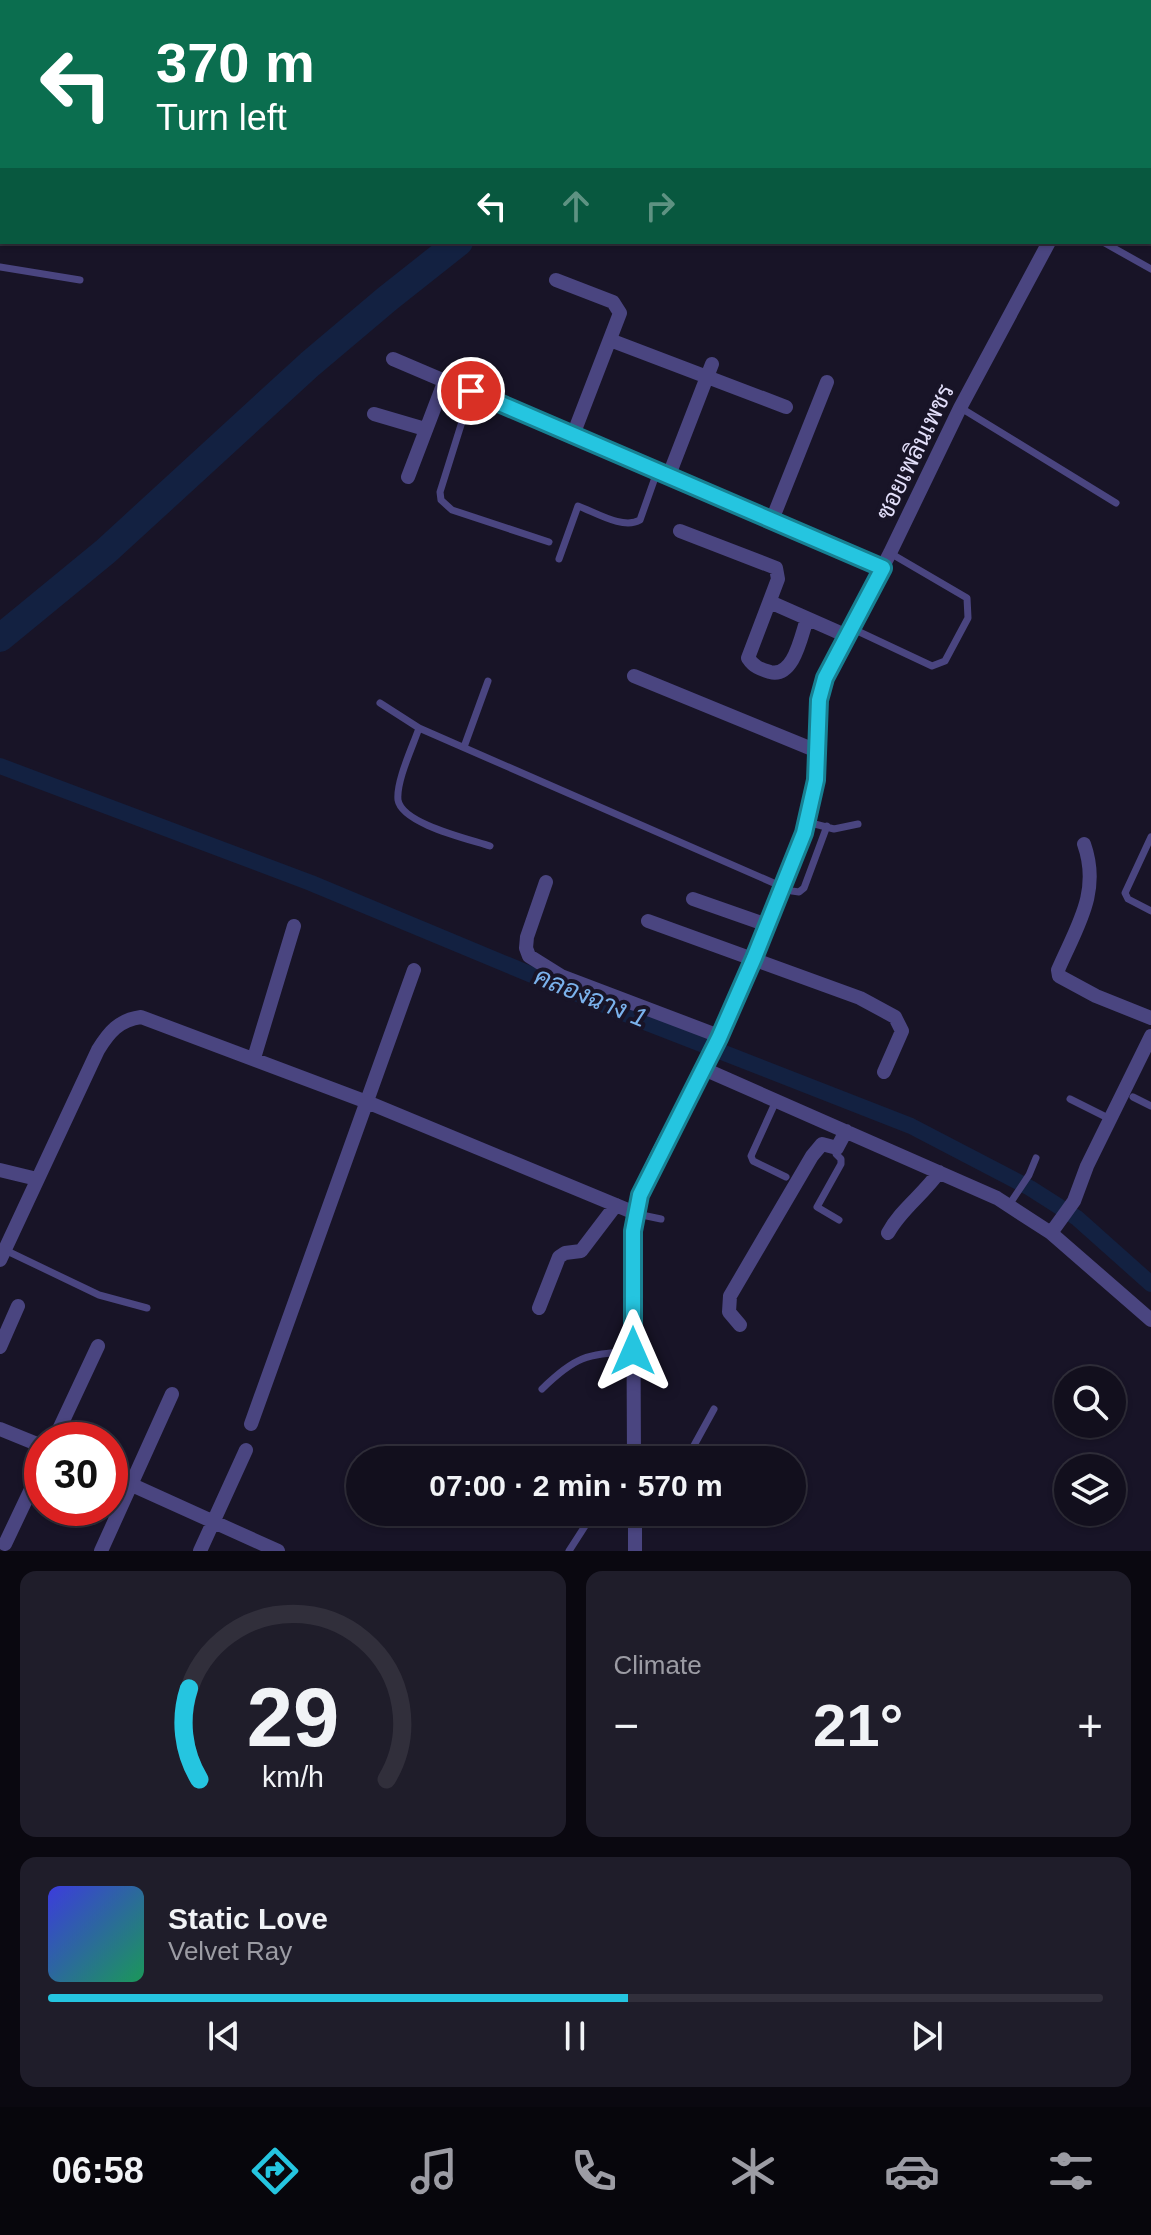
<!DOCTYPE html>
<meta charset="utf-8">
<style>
body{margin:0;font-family:Arial,Sarabun,sans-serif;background:#1f1d2a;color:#f1f3f6;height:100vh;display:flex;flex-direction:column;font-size:30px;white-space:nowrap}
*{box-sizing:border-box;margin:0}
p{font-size:26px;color:#9c9ca4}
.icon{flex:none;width:44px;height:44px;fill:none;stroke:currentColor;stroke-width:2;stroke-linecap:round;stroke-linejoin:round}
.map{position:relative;height:1551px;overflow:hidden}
.sheet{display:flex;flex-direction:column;gap:20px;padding:20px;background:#0a0810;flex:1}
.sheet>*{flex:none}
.hud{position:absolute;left:0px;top:0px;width:1152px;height:244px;box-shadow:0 2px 6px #0004,0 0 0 2px #312f3b;background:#0b6e4f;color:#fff;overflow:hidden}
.fabs{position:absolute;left:1054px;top:1366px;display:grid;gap:16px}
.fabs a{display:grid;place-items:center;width:72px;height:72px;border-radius:50%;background:#120f1d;box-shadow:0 2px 6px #0004,0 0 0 2px #312f3b;font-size:40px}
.speed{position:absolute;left:24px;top:1422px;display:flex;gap:16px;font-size:40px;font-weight:700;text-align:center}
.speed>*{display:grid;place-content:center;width:104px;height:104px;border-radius:50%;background:#120f1d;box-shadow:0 2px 6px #0004,0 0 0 2px #312f3b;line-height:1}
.speed .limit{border:12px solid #d22;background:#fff;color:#111}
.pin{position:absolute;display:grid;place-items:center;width:68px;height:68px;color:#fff;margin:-34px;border:4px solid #fff;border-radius:50%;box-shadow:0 2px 8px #0007}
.me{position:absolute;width:88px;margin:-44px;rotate:0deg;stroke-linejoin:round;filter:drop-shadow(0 0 6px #0008)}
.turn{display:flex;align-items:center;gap:28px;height:168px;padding:0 24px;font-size:36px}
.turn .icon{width:104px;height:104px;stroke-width:2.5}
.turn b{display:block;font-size:56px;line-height:68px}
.lanes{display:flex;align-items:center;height:76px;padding:0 24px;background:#0003;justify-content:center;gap:40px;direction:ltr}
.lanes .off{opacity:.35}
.big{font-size:60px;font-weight:800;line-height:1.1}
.sheet .widget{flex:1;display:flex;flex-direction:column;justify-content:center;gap:12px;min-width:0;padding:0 28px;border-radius:16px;background:#1f1d2a}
.sheet .dial{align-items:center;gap:0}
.dial svg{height:208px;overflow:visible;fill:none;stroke:#312f3b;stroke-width:7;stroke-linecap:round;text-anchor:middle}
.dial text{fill:#f1f3f6;stroke:none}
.song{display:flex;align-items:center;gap:24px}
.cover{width:96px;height:96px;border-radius:12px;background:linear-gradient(135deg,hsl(240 70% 55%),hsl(150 70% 35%))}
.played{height:8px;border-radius:4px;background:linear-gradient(90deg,#25c5e0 55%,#312f3b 55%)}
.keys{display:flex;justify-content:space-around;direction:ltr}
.heat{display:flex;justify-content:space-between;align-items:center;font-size:44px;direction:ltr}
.sheet .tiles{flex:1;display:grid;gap:20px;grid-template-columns:1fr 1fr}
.widget:last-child{grid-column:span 2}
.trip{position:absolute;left:346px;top:1446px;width:460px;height:80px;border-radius:40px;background:#120f1d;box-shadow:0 2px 6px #0004,0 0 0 2px #312f3b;font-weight:800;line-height:80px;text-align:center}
.dock{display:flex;height:128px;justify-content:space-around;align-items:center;background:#07060c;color:#9c9ca4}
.dock .icon{width:56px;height:56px}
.dock .active{color:#25c5e0}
.dock b{font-size:36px;color:#f1f3f6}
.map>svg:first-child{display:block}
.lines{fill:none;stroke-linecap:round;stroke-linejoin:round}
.canal{stroke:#132141;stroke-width:16}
.river{stroke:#132141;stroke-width:28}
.lane{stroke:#4a4580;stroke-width:7}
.street{stroke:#4a4580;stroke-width:14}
.route-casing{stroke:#188092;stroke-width:20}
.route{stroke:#25c5e0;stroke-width:14}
.labels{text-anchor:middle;stroke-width:8;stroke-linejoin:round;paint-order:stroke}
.street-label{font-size:24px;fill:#e3dffa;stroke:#181427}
.water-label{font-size:26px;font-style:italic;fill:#7bb2ec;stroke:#181427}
</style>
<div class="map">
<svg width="1151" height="1551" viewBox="0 0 1151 1551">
<rect width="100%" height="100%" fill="#181427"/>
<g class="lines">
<!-- canal -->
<path class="canal" d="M0,766L311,883L645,1022L911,1126L1030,1188L1077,1218L1151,1284"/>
<!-- river -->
<path class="river" d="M1150,209L1151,210
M0,638L106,551L310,364L387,299L459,242"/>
<!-- lane -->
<path class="lane" d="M656,0L658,2
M979,0L982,2
M724,2L726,0
M1150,144L1151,145
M1103,242L1151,269
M0,267L80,280
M471,393L440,492L441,500L452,510L549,542
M961,408L1116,503
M559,559L578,506C595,512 623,530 640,520L657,472
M851,628L932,666L945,661L968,618L967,598L890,553
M380,703L419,728L792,891L799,892L804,888L827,826
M419,728C413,746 396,781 398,800C402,824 469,839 490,846
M464,747L488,681
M807,822L834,829L858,824
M1151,837L1125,893L1128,899L1151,911
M1133,1097L1151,1106
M1070,1099L1110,1119
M776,1101L751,1156L753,1161L786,1177
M837,1148L836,1154L841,1159V1164L817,1207L839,1220
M1009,1205L1029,1175L1036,1158
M637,1214L661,1219
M5,1250L99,1295L147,1308
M542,1389C577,1355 586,1355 633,1351
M686,1460L714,1409
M569,1551L594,1512"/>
<!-- street -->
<path class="street" d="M207,0L222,2
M1150,85L1151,84
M556,280L613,302L620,313L573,435
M610,340L786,407
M393,359L883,568
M374,414L425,429
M669,475L712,364
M408,477L445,380
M772,520L827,382
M680,531L776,568L778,579L748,658C754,667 760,669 770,672C794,678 801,636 807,619
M770,602L847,636
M634,676L817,751
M1084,844C1101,892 1077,926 1058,970L1059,976L1096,996L1151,1018
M546,882L527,937L526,948L529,956L561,976L719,1036
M693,899L767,925
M648,921L860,998L895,1017L902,1031L884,1072
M254,1058L294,926
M704,1069L997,1198L1051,1233L1151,1320
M0,1170L37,1179
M888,1233C901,1209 923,1195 939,1172
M1051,1233L1074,1201L1087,1166L1151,1036
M0,1260L98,1050C109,1032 119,1020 141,1017L367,1102L635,1213
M539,1308L559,1257L565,1253L581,1251L616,1205
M740,1325L729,1312L730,1296L812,1156L822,1144L837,1148L846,1131
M0,1347L18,1306
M251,1424L414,970
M0,1429L42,1446
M54,1440L98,1346
M634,1460L633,1231C639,1172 677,1122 703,1070C741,994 775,914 803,834C822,783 811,729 825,678L890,553L960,408L1049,242
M110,1475L278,1551
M5,1544L42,1466
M101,1551L172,1394
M200,1551L246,1450
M635,1551V1512"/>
</g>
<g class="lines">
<!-- route casing -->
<g class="route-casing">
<path id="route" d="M471,391L883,568L825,678L819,700L816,780L804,833L754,958L719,1038L640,1195L633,1231V1351"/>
</g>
<!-- route -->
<use href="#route" class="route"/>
</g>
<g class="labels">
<!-- street labels -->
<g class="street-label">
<text transform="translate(915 452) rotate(-64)" y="8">ซอยเพลินเพชร</text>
</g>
<!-- water labels -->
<g class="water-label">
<text transform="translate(591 997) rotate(22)" y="9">คลองฉาง 1</text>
</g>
</g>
</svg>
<div class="fabs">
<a><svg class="icon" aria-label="search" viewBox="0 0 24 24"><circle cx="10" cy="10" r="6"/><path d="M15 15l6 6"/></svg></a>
<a><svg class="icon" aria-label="layers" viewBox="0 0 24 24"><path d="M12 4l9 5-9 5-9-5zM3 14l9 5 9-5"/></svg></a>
</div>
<div class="speed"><div class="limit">30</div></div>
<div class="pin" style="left:471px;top:391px;background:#d93025"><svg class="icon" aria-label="arrive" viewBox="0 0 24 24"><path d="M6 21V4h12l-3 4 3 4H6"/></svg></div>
<svg class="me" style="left:633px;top:1351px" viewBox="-20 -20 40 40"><path d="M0-17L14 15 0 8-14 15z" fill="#25c5e0" stroke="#fff" stroke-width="4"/></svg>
<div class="trip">07:00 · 2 min · 570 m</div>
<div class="hud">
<div class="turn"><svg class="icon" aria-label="left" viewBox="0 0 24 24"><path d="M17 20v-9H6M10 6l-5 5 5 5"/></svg><div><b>370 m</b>Turn left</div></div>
<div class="lanes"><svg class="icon" aria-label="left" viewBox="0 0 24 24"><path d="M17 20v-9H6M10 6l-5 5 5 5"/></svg><svg class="icon off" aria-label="ahead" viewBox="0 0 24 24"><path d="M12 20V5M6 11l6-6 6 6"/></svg><svg class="icon off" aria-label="right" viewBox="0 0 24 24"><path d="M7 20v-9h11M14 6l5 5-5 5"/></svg></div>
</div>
</div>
<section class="sheet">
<div class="tiles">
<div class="widget dial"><svg viewBox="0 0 100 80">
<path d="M14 69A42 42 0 1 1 86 69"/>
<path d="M14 69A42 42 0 0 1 10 34" stroke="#25c5e0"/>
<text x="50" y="56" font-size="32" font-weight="700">29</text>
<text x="50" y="72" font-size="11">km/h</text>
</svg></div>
<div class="widget"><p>Climate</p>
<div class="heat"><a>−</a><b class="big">21°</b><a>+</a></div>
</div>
<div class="widget">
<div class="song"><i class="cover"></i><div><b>Static Love</b><p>Velvet Ray</p></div></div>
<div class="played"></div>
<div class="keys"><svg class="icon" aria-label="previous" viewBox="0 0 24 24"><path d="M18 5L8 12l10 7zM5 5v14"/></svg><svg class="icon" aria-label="pause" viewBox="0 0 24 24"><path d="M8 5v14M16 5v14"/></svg><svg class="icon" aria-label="next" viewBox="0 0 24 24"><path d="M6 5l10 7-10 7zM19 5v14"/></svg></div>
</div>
</div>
</section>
<nav class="dock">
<b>06:58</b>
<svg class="icon active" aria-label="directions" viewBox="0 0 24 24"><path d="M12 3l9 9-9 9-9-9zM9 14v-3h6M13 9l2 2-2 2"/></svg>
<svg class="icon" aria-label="music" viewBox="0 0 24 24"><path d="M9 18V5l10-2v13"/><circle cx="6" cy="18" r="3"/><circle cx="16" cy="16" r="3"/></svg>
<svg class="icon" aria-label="phone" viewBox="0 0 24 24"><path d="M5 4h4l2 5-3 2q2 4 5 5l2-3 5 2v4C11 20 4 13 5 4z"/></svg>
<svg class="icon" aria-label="climate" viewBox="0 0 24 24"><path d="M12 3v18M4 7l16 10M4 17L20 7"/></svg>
<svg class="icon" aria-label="car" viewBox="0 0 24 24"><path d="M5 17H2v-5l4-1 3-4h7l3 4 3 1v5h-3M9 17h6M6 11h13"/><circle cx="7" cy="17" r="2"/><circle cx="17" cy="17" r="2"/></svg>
<svg class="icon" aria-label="filters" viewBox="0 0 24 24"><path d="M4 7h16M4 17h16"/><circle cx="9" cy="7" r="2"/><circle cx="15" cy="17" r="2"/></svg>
</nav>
